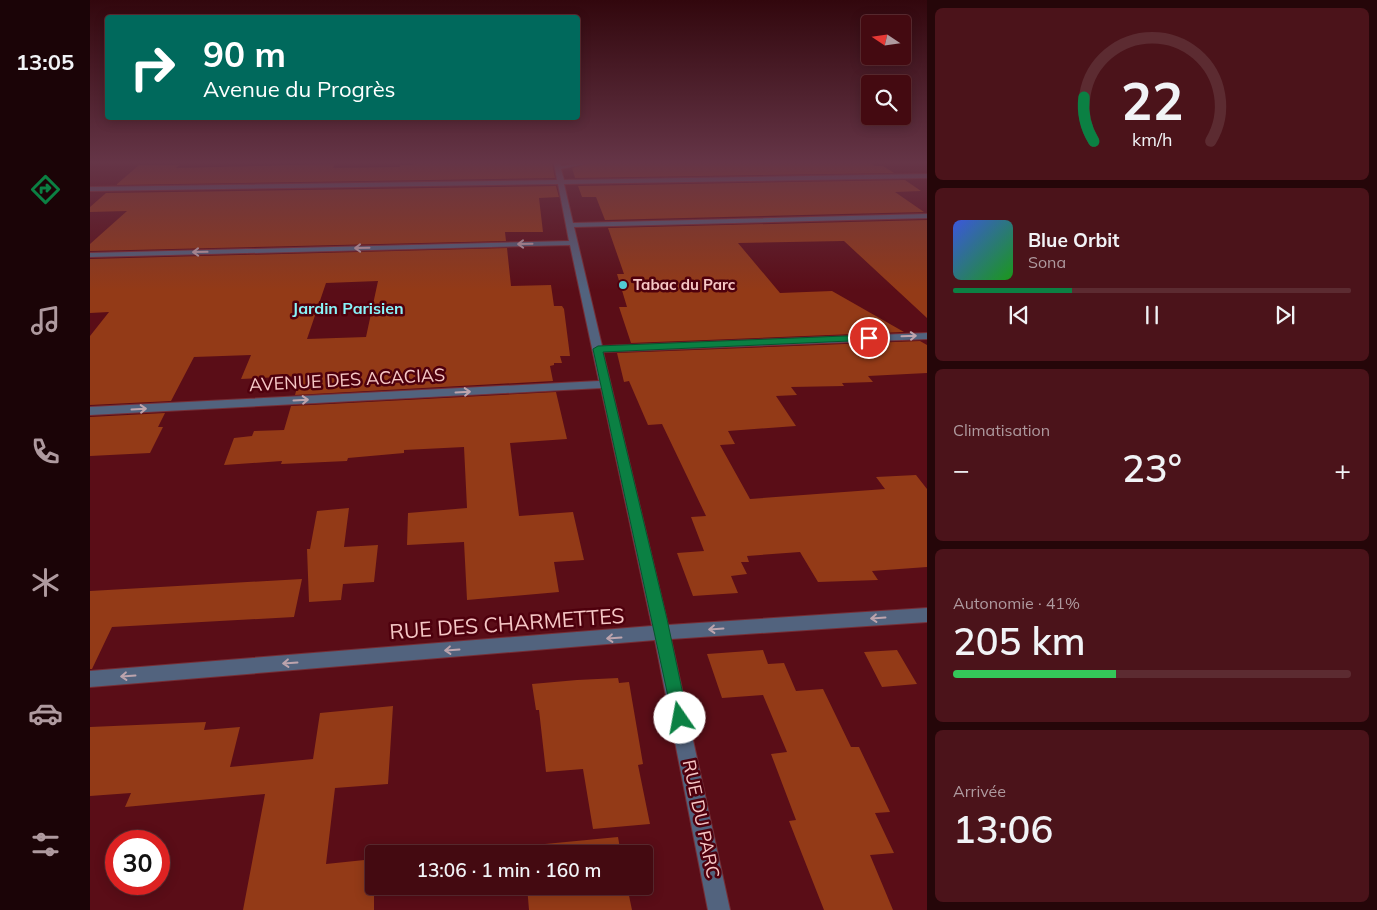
<!DOCTYPE html>
<html lang="fr">
<meta charset="utf-8">
<style>
body{margin:0;font-family:Mulish,sans-serif;background:#4b131a;color:#f1f3f6;height:100vh;display:flex;flex-direction:column;font-size:19px;white-space:nowrap}
*{box-sizing:border-box;margin:0}
p{font-size:16px;color:#af9a9f}
.icon{flex:none;width:28px;height:28px;fill:none;stroke:currentColor;stroke-width:2;stroke-linecap:round;stroke-linejoin:round}
.map{position:relative;flex:1;overflow:hidden}
.panel{display:flex;flex-direction:column;gap:8px;padding:8px;background:#250609;width:450px}
.panel>*{flex:none}
.top-card{position:absolute;left:15px;top:15px;width:475px;height:105px;border-radius:5px;box-shadow:0 2px 12px #0003,0 0 0 1px #5c2b31;background:#00695c;color:#fff;overflow:hidden}
.needle{width:32px;rotate:283deg}
.buttons{position:absolute;left:771px;top:15px;display:grid;gap:10px}
.buttons a{display:grid;place-items:center;width:50px;height:50px;border-radius:5px;background:#440a11;box-shadow:0 2px 12px #0003,0 0 0 1px #5c2b31;font-size:25px}
.speed{position:absolute;left:15px;top:830px;display:flex;gap:10px;font-size:25px;font-weight:700;text-align:center}
.speed>*{display:grid;place-content:center;width:65px;height:65px;border-radius:50%;background:#440a11;box-shadow:0 2px 12px #0003,0 0 0 1px #5c2b31;line-height:1}
.speed .limit{border:8px solid #d22;background:#fff;color:#111}
.pin{position:absolute;display:grid;place-items:center;width:42px;height:42px;color:#fff;margin:-21px;border:2px solid #fff;border-radius:50%;box-shadow:0 1px 5px #0007}
.me{position:absolute;width:55px;margin:-28px;rotate:348deg;stroke-linejoin:round;filter:drop-shadow(0 0 4px #0008)}
.turn{display:flex;align-items:center;gap:18px;height:105px;padding:0 15px;font-size:22px}
.turn .icon{width:65px;height:65px;stroke-width:2.5}
.turn b{display:block;font-size:35px;line-height:42px}
.big{font-size:38px;font-weight:600;line-height:1.1}
.panel .widget{flex:1;display:flex;flex-direction:column;justify-content:center;gap:8px;min-width:0;padding:0 18px;border-radius:8px;background:#4b131a}
.panel .dial{align-items:center;gap:0}
.dial svg{height:130px;overflow:visible;fill:none;stroke:#5c2b31;stroke-width:7;stroke-linecap:round;text-anchor:middle}
.dial text{fill:#f1f3f6;stroke:none}
.song{display:flex;align-items:center;gap:15px}
.cover{width:60px;height:60px;border-radius:8px;background:linear-gradient(135deg,hsl(230 70% 55%),hsl(120 70% 35%))}
.played{height:5px;border-radius:2px;background:linear-gradient(90deg,#0b8043 30%,#5c2b31 30%)}
.keys{display:flex;justify-content:space-around;direction:ltr}
.heat{display:flex;justify-content:space-between;align-items:center;font-size:28px;direction:ltr}
.charge{height:8px;border-radius:4px;background:linear-gradient(90deg,#34c759 41%,#5c2b31 0)}
.trip{position:absolute;left:275px;top:845px;width:288px;height:50px;border-radius:5px;background:#440a11;box-shadow:0 2px 12px #0003,0 0 0 1px #5c2b31;font-weight:600;line-height:50px;text-align:center}
main{display:flex;flex:1;min-height:0}
.menu{display:flex;flex-direction:column;width:90px;justify-content:space-around;align-items:center;background:#1b0407;color:#af9a9f}
.menu .icon{width:35px;height:35px}
.menu .selected{color:#0b8043}
.menu b{font-size:22px;color:#f1f3f6}
.map>svg:first-child{display:block}
.building{fill:#933a17;fill-rule:evenodd}
.lines{fill:none;stroke-linecap:round;stroke-linejoin:round}
.street-casing{stroke:#762e36;stroke-width:2}
.street{fill:#52637e;fill-rule:evenodd}
.oneway{stroke:#bda4ad}
.route{fill:#0b8043;stroke:#07532c}
.poi-dot{fill:#51ccd3;stroke:#4e000d;stroke-width:2}
.labels{text-anchor:middle;stroke-width:5;stroke-linejoin:round;paint-order:stroke}
.far-poi-label{font-size:15px;font-weight:bold;fill:#f6c7c6;stroke:#4e000d;text-anchor:start}
.far-quarter-label{font-size:16px;font-weight:bold;fill:#88f3f9;stroke:#4e000d}
.street-label{font-size:18px;fill:#f6c7c6;stroke:#4e000d}
.near-street-label{font-size:21px;fill:#f6c7c6;stroke:#4e000d}
</style>
<main>
<nav class="menu">
<b>13:05</b>
<svg class="icon selected" aria-label="directions" viewBox="0 0 24 24"><path d="M12 3l9 9-9 9-9-9zM9 14v-3h6M13 9l2 2-2 2"/></svg>
<svg class="icon" aria-label="music" viewBox="0 0 24 24"><path d="M9 18V5l10-2v13"/><circle cx="6" cy="18" r="3"/><circle cx="16" cy="16" r="3"/></svg>
<svg class="icon" aria-label="phone" viewBox="0 0 24 24"><path d="M5 4h4l2 5-3 2q2 4 5 5l2-3 5 2v4C11 20 4 13 5 4z"/></svg>
<svg class="icon" aria-label="climate" viewBox="0 0 24 24"><path d="M12 3v18M4 7l16 10M4 17L20 7"/></svg>
<svg class="icon" aria-label="car" viewBox="0 0 24 24"><path d="M5 17H2v-5l4-1 3-4h7l3 4 3 1v5h-3M9 17h6M6 11h13"/><circle cx="7" cy="17" r="2"/><circle cx="17" cy="17" r="2"/></svg>
<svg class="icon" aria-label="filters" viewBox="0 0 24 24"><path d="M4 7h16M4 17h16"/><circle cx="9" cy="7" r="2"/><circle cx="15" cy="17" r="2"/></svg>
</nav>
<div class="map">
<svg width="837" height="910" viewBox="0 0 837 910">
<rect width="100%" height="100%" fill="#5a0d17"/>
<!-- building -->
<path class="building" d="M324,163H462L465,178L26,185L49,165H89L86,168L245,164L243,168L310,167V165H323Z
M500,163H781L785,166H793L804,173L485,178L482,168Z
M815,180L831,191L805,192L834,212L515,220L506,197H492L488,186Z
M466,186L469,197L449,198L453,232H415L416,241L0,251V244L37,211L0,212V207L16,193Z
M837,220V318L754,241L648,243L690,293L742,291L814,332L541,343L529,307H537L527,274H534L518,228Z
M417,248L421,286L461,285L464,306H472L474,309L480,356H470L472,363H464V365L460,366L463,381L205,395L210,376L151,379L161,355L104,357L81,401L0,405V336L19,312L0,313V259ZM288,281L276,337L217,339L236,283Z
M830,341L837,345V373L778,376L783,382L752,383L754,386L701,387L707,395L686,396L706,426L638,431L645,444L630,445L660,499L795,489L786,477L826,475L837,489V567L782,571L788,580L728,582L710,552L657,556L659,562H651L657,574L641,576L648,593L603,596L587,553L614,551L601,517L616,516L572,424L558,425L539,381L534,382L527,353Z
M466,392L477,439L420,443L429,516L483,512L494,560L464,562L469,592L377,600L374,542L317,545L318,513L377,508L374,447L314,450V453L258,458L257,461L191,464L192,461L134,465L144,438L162,436L164,431L194,430L201,406Z
M75,413L68,427H73L60,453L0,456V417Z
M259,508L254,547L288,545L284,582L253,584L251,600L219,602L217,549H220L227,511Z
M212,579L204,617L22,627L2,669H0V591Z
M673,650L678,664L694,663L706,691L733,689L761,747H769L800,812L785,813L804,853L780,855L803,910H734L699,821L706,820L681,754L697,752L673,695L632,698L617,654Z
M807,650L827,684L792,687L774,652Z
M528,678L529,683L539,682L553,764L548,765L560,824L503,829L493,769L456,772L449,710H446L442,684L487,680Z
M303,706L298,784L245,788L236,864L284,859V910H153L175,794L35,807L41,793L0,796V727L116,722L114,730L150,727L140,767L223,759L230,713Z
M528,837L531,854H435L434,846Z
M437,886H537L542,910H439Z"/>
<g class="lines">
<!-- street casing -->
<g class="street-casing">
<path id="street" d="M464,163H470L471,166L498,163L471,169L474,180L837,174V178L474,184L483,223L837,214V218L484,227L512,346L837,333V339L513,352L578,625L837,608V622L581,639L640,910H618L565,640L0,687V671L562,626L511,388L0,415V407L509,381L480,245L0,257V253L479,241L468,184L0,191V187L467,180Z"/>
</g>
<!-- street -->
<use href="#street" class="street"/>
</g>
<!-- one-way arrows -->
<defs><path id="oneway-shaft" d="M-6 0H5M1.5-3L5.5 0L1.5 3" fill="none" stroke-width="1.6" stroke-linecap="round" stroke-linejoin="round" transform="scale(1.25)"/></defs>
<g class="oneway">
<use href="#oneway-shaft" transform="translate(435 244) rotate(179)"/>
<use href="#oneway-shaft" transform="translate(272 248) rotate(179)"/>
<use href="#oneway-shaft" transform="translate(110 252) rotate(179)"/>
<use href="#oneway-shaft" transform="translate(819 336) rotate(-2)"/>
<use href="#oneway-shaft" transform="translate(373 392) rotate(-3)"/>
<use href="#oneway-shaft" transform="translate(211 400) rotate(-3)"/>
<use href="#oneway-shaft" transform="translate(49 409) rotate(-3)"/>
<use href="#oneway-shaft" transform="translate(788 618) rotate(176)"/>
<use href="#oneway-shaft" transform="translate(626 629) rotate(176)"/>
<use href="#oneway-shaft" transform="translate(524 638) rotate(176)"/>
<use href="#oneway-shaft" transform="translate(362 650) rotate(176)"/>
<use href="#oneway-shaft" transform="translate(200 663) rotate(176)"/>
<use href="#oneway-shaft" transform="translate(38 676) rotate(176)"/>
</g>
<!-- sky -->
<linearGradient id="sky" x2="0" y2="1"><stop stop-color="#32070d"/><stop offset="0.56" stop-color="#653547"/><stop offset="1" stop-color="#653547" stop-opacity="0"/></linearGradient>
<rect width="837" height="290" fill="url(#sky)"/>
<!-- route -->
<path class="route" d="M779,335L782,336V340L513,352L577,619L598,718L596,724L590,726L584,724L503,349L508,346Z"/>
<!-- markers -->
<circle class="poi-dot" cx="533" cy="285" r="5"/>
<g class="labels">
<!-- far-poi labels -->
<g class="far-poi-label">
<text x="543" y="290">Tabac du Parc</text>
</g>
<!-- far-quarter labels -->
<g class="far-quarter-label">
<text x="258" y="314">Jardin Parisien</text>
</g>
<!-- street labels -->
<g class="street-label">
<text transform="translate(257 380) rotate(-3)" y="6">AVENUE DES ACACIAS</text>
<text transform="translate(611 819) rotate(78)" y="6">RUE DU PARC</text>
</g>
<!-- near-street labels -->
<g class="near-street-label">
<text transform="translate(417 624) rotate(-4)" y="7">RUE DES CHARMETTES</text>
</g>
</g>
</svg>
<div class="buttons">
<a><svg class="needle" viewBox="-14 -14 28 28"><path d="M0-13l5 13h-10z" fill="#e53935"/><path d="M0 13l5-13h-10z" fill="#af9a9f"/></svg></a>
<a><svg class="icon" aria-label="search" viewBox="0 0 24 24"><circle cx="10" cy="10" r="6"/><path d="M15 15l6 6"/></svg></a>
</div>
<div class="speed"><div class="limit">30</div></div>
<div class="pin" style="left:779px;top:338px;background:#d93025"><svg class="icon" aria-label="arrive" viewBox="0 0 24 24"><path d="M6 21V4h12l-3 4 3 4H6"/></svg></div>
<svg class="me" style="left:590px;top:718px" viewBox="-20 -20 40 40"><circle r="19" fill="#fff"/><path d="M0-13L10 11 0 6-10 11z" fill="#0b8043"/></svg>
<div class="trip">13:06 · 1 min · 160 m</div>
<div class="top-card">
<div class="turn"><svg class="icon" aria-label="right" viewBox="0 0 24 24"><path d="M7 20v-9h11M14 6l5 5-5 5"/></svg><div><b>90 m</b>Avenue du Progrès</div></div>
</div>
</div>
<section class="panel">
<div class="widget dial"><svg viewBox="0 0 100 80">
<path d="M14 69A42 42 0 1 1 86 69"/>
<path d="M14 69A42 42 0 0 1 8 42" stroke="#0b8043"/>
<text x="50" y="56" font-size="32" font-weight="700">22</text>
<text x="50" y="72" font-size="11">km/h</text>
</svg></div>
<div class="widget">
<div class="song"><i class="cover"></i><div><b>Blue Orbit</b><p>Sona</p></div></div>
<div class="played"></div>
<div class="keys"><svg class="icon" aria-label="previous" viewBox="0 0 24 24"><path d="M18 5L8 12l10 7zM5 5v14"/></svg><svg class="icon" aria-label="pause" viewBox="0 0 24 24"><path d="M8 5v14M16 5v14"/></svg><svg class="icon" aria-label="next" viewBox="0 0 24 24"><path d="M6 5l10 7-10 7zM19 5v14"/></svg></div>
</div>
<div class="widget"><p>Climatisation</p>
<div class="heat"><a>−</a><b class="big">23°</b><a>+</a></div>
</div>
<div class="widget"><p>Autonomie · 41%</p><b class="big">205 km</b><div class="charge"></div></div>
<div class="widget"><p>Arrivée</p><b class="big">13:06</b></div>
</section>
</main>
